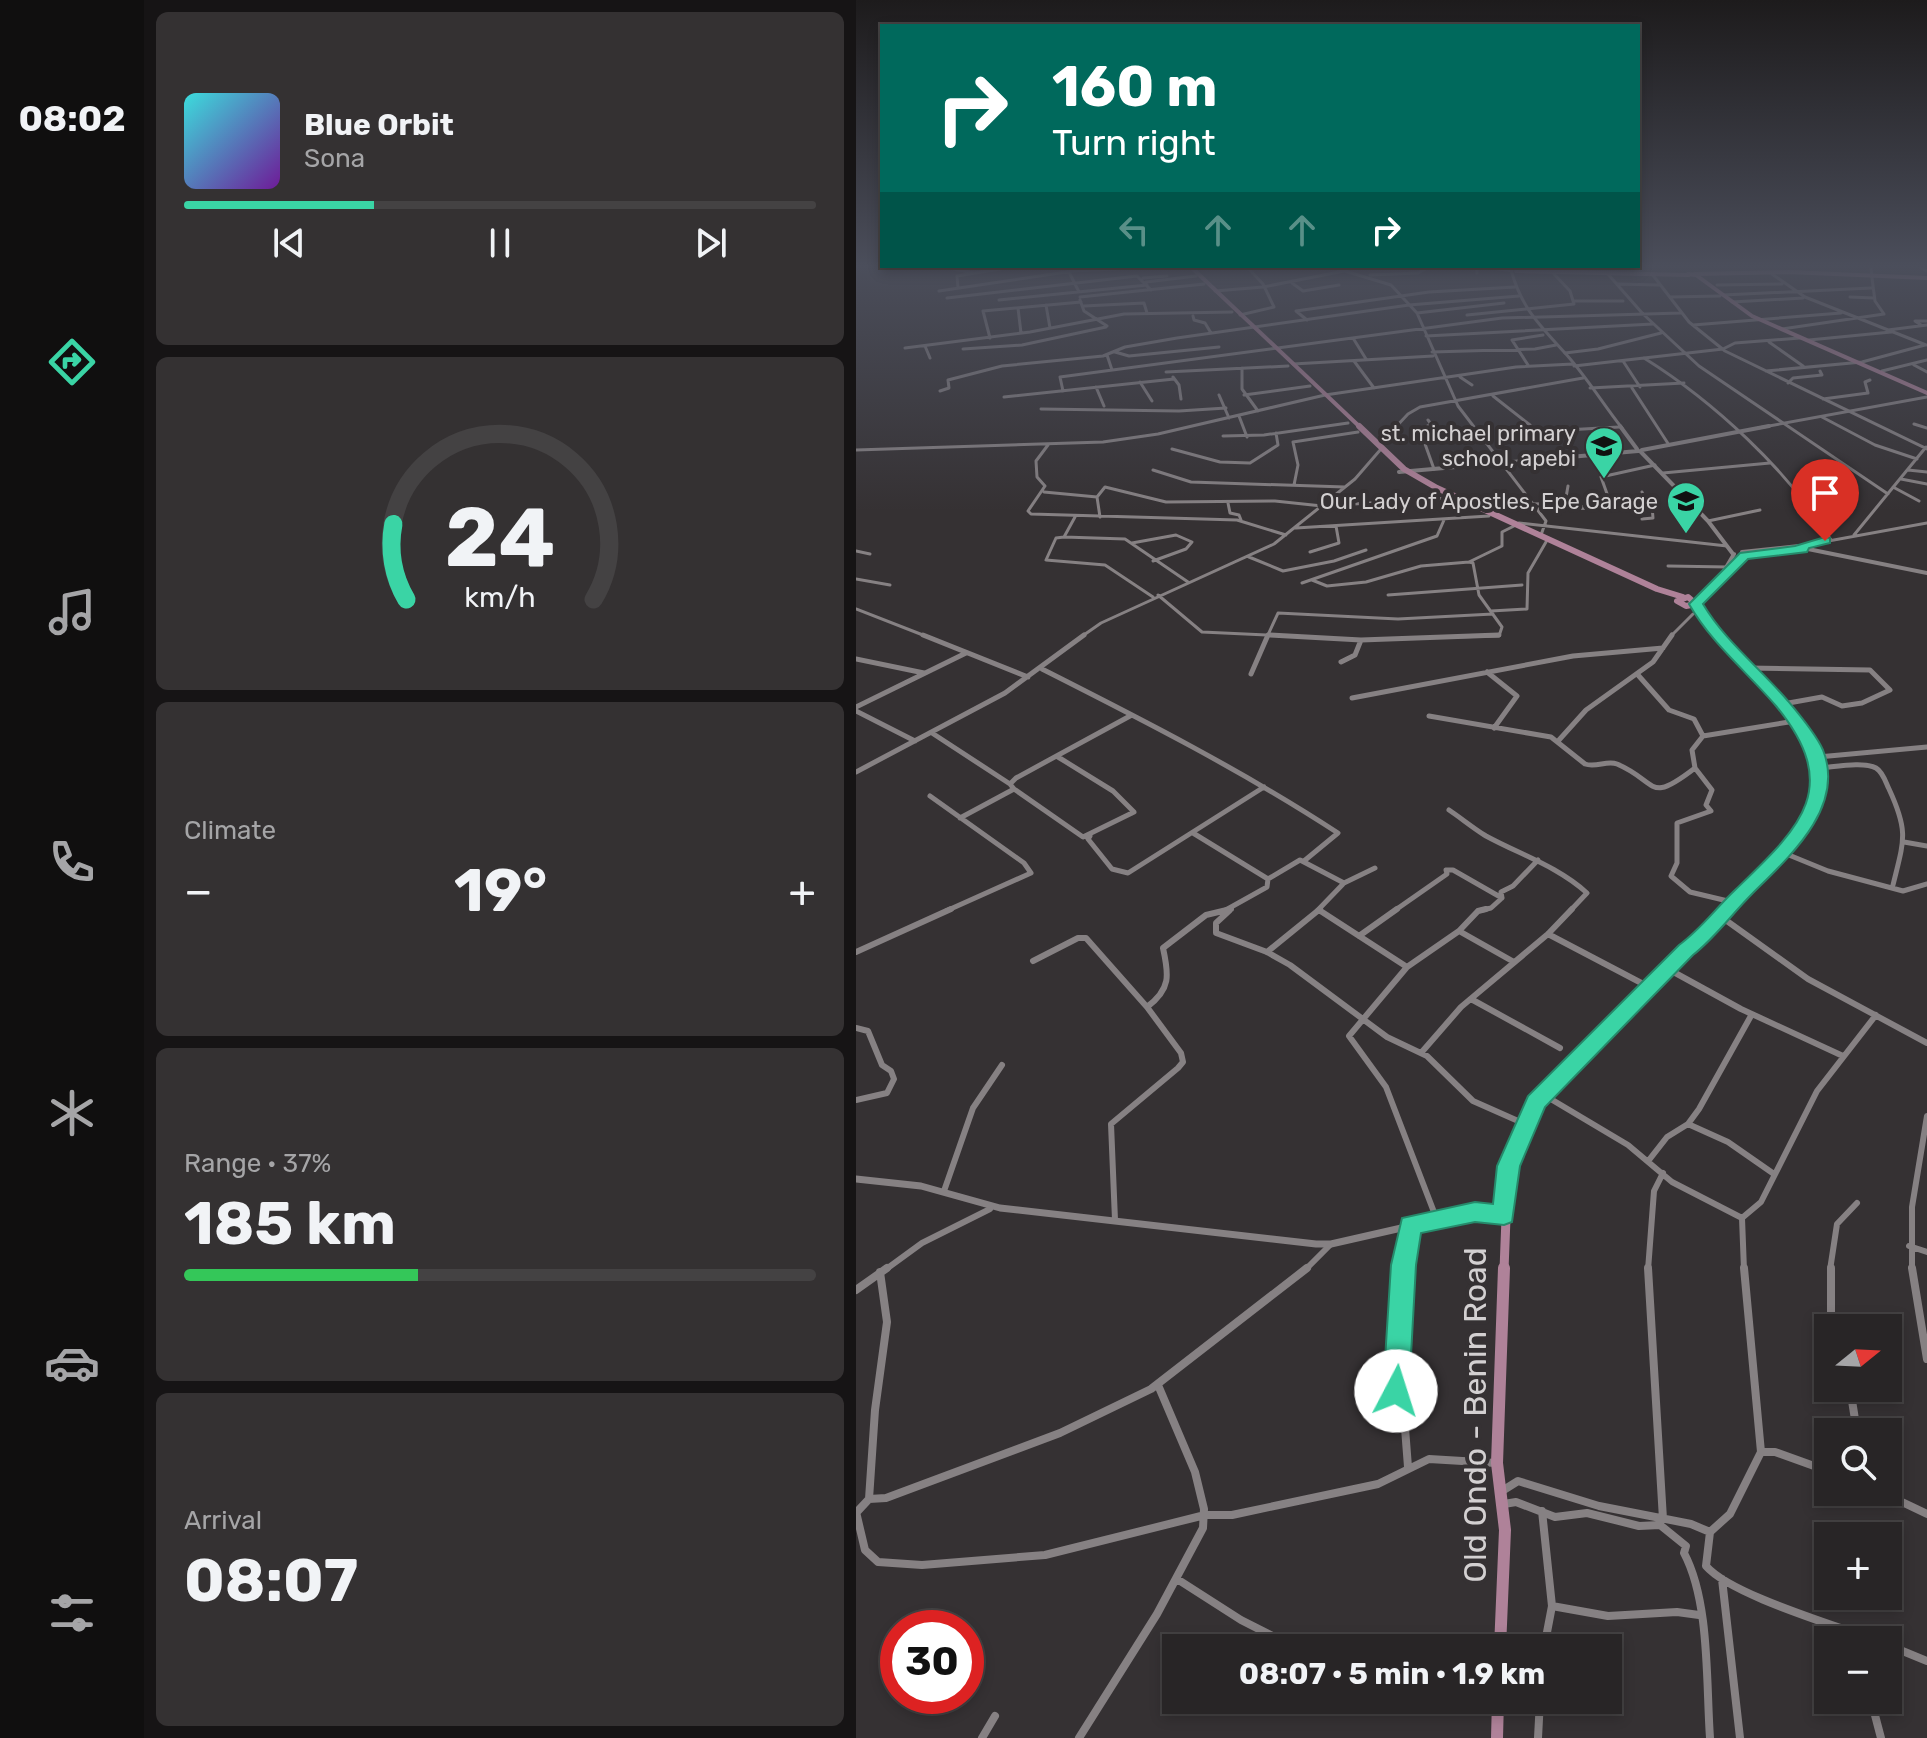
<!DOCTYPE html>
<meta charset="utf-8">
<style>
body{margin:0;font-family:Rubik,sans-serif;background:#343132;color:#f1f3f6;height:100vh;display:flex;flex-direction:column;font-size:30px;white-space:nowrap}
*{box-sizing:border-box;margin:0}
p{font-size:26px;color:#a5a5a7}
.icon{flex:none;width:44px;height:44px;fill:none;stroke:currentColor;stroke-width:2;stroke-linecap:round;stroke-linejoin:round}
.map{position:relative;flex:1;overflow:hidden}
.sheet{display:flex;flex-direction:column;gap:12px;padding:12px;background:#161415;width:712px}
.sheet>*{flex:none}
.hud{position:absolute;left:24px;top:24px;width:760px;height:244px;border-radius:0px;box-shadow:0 4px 12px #0003,0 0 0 2px #444243;background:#00695c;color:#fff;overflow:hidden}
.needle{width:52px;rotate:72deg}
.tools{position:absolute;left:958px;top:1314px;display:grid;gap:16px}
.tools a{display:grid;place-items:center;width:88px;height:88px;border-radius:0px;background:#282526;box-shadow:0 4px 12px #0003,0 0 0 2px #444243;font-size:40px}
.speed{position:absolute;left:24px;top:1610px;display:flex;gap:16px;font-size:40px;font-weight:700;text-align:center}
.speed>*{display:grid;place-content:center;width:104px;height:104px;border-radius:50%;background:#282526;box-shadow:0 4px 12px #0003,0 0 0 2px #444243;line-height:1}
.speed .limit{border:12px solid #d22;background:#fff;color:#111}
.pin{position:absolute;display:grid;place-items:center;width:68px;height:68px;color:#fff;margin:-82px -34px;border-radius:50% 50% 50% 0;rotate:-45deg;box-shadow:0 0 8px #0007}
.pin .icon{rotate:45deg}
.me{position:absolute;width:88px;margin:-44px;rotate:5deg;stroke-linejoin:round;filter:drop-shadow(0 0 6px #0008)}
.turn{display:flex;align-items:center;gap:28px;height:168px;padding:0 40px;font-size:36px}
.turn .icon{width:104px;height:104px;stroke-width:2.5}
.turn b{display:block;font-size:56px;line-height:68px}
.lanes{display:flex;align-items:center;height:76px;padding:0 40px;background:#0003;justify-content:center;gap:40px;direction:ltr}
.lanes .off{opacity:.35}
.big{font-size:60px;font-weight:700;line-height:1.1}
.sheet .tile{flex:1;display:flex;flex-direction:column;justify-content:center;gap:12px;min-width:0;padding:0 28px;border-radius:12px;background:#343132}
.sheet .dial{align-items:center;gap:0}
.dial svg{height:208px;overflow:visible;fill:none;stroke:#444243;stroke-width:7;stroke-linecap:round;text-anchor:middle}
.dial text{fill:#f1f3f6;stroke:none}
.song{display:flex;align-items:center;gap:24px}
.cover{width:96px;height:96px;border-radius:12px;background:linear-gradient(135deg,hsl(180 70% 55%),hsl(280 70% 35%))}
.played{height:8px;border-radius:4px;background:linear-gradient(90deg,#3ad4a5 30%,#444243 30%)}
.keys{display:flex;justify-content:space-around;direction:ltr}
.heat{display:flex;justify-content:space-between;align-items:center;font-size:44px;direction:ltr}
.charge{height:12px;border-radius:6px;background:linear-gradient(90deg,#34c759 37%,#444243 0)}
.trip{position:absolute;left:306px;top:1634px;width:460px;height:80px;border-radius:0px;background:#282526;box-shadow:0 4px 12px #0003,0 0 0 2px #444243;font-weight:700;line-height:80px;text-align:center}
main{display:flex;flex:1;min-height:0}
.dock{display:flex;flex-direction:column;width:144px;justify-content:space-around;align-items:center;background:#100f0f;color:#a5a5a7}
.dock .icon{width:56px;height:56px}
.dock .on{color:#3ad4a5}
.dock b{font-size:36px;color:#f1f3f6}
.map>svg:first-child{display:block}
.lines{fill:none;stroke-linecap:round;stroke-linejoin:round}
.minor-far3{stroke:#868183;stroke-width:3}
.minor-far2{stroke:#868183;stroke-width:5}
.minor-far1{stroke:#868183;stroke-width:6}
.minor{stroke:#868183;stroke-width:8}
.tertiary-far2{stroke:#868183;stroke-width:3}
.tertiary-far1{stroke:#868183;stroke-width:4}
.tertiary{stroke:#868183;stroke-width:7}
.primary-far4{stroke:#af8299;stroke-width:4}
.primary-far3{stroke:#af8299;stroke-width:6}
.primary-far2{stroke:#af8299;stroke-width:7}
.primary-far1{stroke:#af8299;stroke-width:9}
.primary{stroke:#af8299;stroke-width:12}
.route{fill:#3ad4a5;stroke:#268a6b;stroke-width:2}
.labels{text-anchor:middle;stroke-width:8;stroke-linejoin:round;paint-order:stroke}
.far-poi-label{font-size:22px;fill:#d3d0d1;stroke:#353133;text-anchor:end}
.near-street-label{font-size:32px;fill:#d3d0d1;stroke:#353133}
</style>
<main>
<nav class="dock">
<b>08:02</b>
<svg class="icon on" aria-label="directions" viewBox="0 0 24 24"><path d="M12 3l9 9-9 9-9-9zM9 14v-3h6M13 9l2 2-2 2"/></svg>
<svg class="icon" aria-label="music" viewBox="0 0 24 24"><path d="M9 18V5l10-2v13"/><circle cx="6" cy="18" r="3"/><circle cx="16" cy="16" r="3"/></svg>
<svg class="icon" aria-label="phone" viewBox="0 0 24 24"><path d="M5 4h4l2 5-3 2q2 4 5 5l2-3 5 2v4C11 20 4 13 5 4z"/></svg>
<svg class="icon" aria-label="climate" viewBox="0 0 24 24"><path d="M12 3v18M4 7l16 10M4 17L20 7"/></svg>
<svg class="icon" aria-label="car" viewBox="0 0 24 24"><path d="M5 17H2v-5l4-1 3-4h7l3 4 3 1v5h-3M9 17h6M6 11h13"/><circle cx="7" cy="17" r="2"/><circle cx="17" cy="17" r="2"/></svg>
<svg class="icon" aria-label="filters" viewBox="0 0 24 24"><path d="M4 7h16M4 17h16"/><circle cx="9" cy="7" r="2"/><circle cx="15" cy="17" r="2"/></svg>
</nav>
<section class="sheet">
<div class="tile">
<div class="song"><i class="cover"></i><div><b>Blue Orbit</b><p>Sona</p></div></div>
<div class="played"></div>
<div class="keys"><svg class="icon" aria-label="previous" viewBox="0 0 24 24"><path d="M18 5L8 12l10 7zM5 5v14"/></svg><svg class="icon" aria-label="pause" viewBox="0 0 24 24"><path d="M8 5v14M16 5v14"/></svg><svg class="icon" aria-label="next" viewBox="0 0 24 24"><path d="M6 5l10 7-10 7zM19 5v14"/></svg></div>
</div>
<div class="tile dial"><svg viewBox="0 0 100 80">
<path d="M14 69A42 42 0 1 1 86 69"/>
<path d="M14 69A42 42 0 0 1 9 40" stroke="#3ad4a5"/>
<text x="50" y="56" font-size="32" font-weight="700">24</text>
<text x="50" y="72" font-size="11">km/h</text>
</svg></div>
<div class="tile"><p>Climate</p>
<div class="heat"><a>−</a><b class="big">19°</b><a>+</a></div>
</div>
<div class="tile"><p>Range · 37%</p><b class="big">185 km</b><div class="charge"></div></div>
<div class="tile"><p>Arrival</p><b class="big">08:07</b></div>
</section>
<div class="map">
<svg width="1071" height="1738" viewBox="0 0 1071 1738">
<rect width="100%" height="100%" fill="#353133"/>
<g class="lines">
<!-- minor-far3 -->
<path class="minor-far3" d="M44,268H63
M94,268L117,273
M479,268L535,285L561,313L602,406L690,521L685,535
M621,268V273
M1015,268L1016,277
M213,272L223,292
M751,273L787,314L843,366L1032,494
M796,274L833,322L869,351L1071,449
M916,274L949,297L1070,345
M514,275L562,273L571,268
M287,278L311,276
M290,282L340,276
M436,283L447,291L483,285
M762,284L803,285
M861,285L926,284
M102,288L101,276L150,268
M83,291L217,271L279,268
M359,291L407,287L488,271
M867,295L1015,288
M224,297L348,284
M814,297L864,296
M994,297L1018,298
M91,298L281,276L295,290
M143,300L291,285
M224,300L228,311L251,326
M718,301H767
M876,302L947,298
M190,305L194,328
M228,306L288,303L291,313
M162,308L165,333
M561,313L648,303
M384,315L418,307L407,284L392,268
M611,315L718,304L714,291L698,274
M337,316L338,320L349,323L355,333
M451,320L440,311L573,292L659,287
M837,325L985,313
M1065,325L1059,321H1071
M926,329L1028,314L1019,301L1016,278
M1032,330L1071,325
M570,336L797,324
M134,338L127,311L225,302
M497,338L510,359
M953,340L1035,332
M913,342L947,366
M69,346L74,358
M49,348L174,332L268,314L376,312
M107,349L166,345L250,327
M259,352L273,356L363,347
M576,352L679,349L700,345
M709,353L742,349L805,333
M251,355L256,370
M788,358C857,401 932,470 975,540
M498,361L518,388
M767,361L784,387
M437,364L577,356
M672,365L656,340L687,335
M1058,365L1071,372
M718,366L867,349L879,343L944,338
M386,368V389L402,411
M910,371L1006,362L1069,345
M1026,371L1071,360
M310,372L432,366
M317,377L323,385L325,399
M604,377L616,385
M284,382L296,401
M932,383L937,378L966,375L964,371
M240,387L248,406
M734,388L828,383
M776,388L813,445
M84,391L93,388L92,380L146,366L247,356L269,347L321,338L553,305L663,296
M207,391L204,377L646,318L825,313
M363,395L373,418
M388,395L454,386
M637,396L674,425
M148,397L318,379
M967,399L1012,393L1009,382L1014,380
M185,409L323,411L370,408
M383,416L391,437
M966,417L1019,445L1061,459
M572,420L575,424L564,430L578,469
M1058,424L1071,428
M674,432L763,427
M367,436L408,435L492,423
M192,445L180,461L181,477L189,486L172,511L175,514L381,520L430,535
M523,445L552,414L564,407L727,378
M316,449L364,462L394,463L422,445L420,433
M0,450L247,442L302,434L469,395L660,367L717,364
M297,470L335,482L489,487
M1052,470L1071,472
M807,473L914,463
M1045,479L1071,484
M438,485L442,465L437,442L502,432
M1037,487L1063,501
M188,492L241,497
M786,492L791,505
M372,503L374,513L383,515L385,520
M678,504L709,503L712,486
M708,504L730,507
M754,506H796L797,518L786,519
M682,509L752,508L754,502L745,477L799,465
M219,517L208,537L200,538L190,560L249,565L297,597
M244,517L241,497L249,487L310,502L419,501L466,506L593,498
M852,521L904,510
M663,523L871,546
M440,528L633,516
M998,535L1070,447
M208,537L269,539L332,582
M276,543L320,535L336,542L330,549L297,561
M945,546L1071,523
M0,551L14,554
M454,552L483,543L480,526
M393,557L427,571L478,561L510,550
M812,566L872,567
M0,579L34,585
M456,580L471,586L510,582L565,566L613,562L646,546V532L660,525
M446,583L581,536L588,520
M302,595L346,632L454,637
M532,595L666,585
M0,609L72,637
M635,611L671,609L672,573L690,542
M225,637L245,623L418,544L499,479L525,449
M411,637L422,613L542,619L637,614
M594,637L643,636L646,627L623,595L617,563L613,562
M814,637L837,614"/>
<!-- minor-far2 -->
<path class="minor-far2" d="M67,635L172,677
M414,635L505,640L643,635
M0,659L68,673
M485,662L499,655L505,640
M892,668L1014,670L1034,690L1006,703L986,706L966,697L927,704
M186,669C287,720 387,771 482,833L448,861
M631,672L661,696L638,728
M395,674L412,635
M782,675L813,710L838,719L847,736
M496,698L717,656L807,648
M0,707L110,653
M0,711L59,741
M573,716L695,737L729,764C740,768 751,760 761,764C803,782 791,805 839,768
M76,733L154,784
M703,740L730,710L797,662L816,635
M962,757L1071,747
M964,768C978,767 1008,761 1020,768C1027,772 1030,783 1033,789C1053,832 1048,840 1037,885
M0,772L149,693L228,635
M158,789L227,837L278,812L257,791L202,757
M74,796L168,863L175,873L90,911
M593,810C605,818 617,828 630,836C665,855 701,866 731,893L714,911
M104,818L158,789L154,784L160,778L274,716
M337,833L412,879
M234,836L232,839L256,869L272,873L408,787
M1048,842L1071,846
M928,853L972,871L1047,891L1071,884
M876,902L834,892L815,876L821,863V823L855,811L850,805L856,790L839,768L836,750L847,736L939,721
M368,911L411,887L412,879L444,860L488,883
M461,911L488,883L519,868
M538,911L591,874L590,870H597L646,898
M622,911L635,908L646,898L645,892L657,886L682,860"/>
<!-- minor-far1 -->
<path class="minor-far1" d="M374,910L360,923V933L411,952L434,965L531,1037L571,1056L617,1101L669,1124
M463,910L551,967
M864,916L952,979L1071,1043
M603,931L658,962
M692,934L793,987
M503,936L541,909
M0,952L95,909
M411,952L464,909
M177,961L222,938H230L291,1007L325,1053L327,1062L322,1068L255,1124L259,1220
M812,969L885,1009L987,1056
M615,999L704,1048
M291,1007C315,989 313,975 307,948L350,915L375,909
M0,1028L12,1031L26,1065L35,1071L38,1079L31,1093L0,1100
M565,1053L605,1007L692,934L716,909
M688,1095L772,1145L816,1182L886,1218
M832,1124L872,1142L918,1174
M793,1160L811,1137L832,1124L843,1109L896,1014
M88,1191L117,1108L146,1065
M581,1220L530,1087L493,1036L551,967L603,931L622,911L630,909
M1053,1246L1071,1252
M29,1270L66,1243L134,1209
M449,1270L474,1245
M548,1270L555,1226
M792,1270L798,1191L807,1173
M888,1270L886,1218L905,1202L961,1091L1020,1015
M974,1270L981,1224L1001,1203
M1056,1270V1207L1071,1116"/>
<!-- minor -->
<path class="minor" d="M548,1268L540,1391L549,1428L552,1467
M792,1268L807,1519
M888,1268L905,1452L874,1514L854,1532L850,1566C875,1595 979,1625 1018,1640
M975,1268V1328
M1056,1268L1071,1359
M0,1290L31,1268
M994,1388L1001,1432
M905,1452H919L972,1471
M646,1491L662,1481L743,1506L835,1524L854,1532
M1025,1492L1071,1514
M13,1499L19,1410L31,1322L24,1272
M648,1504L660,1502L699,1517L731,1513L783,1526L804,1525L830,1546L828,1553C854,1602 850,1682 854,1738
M686,1511L696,1606L688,1648
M0,1512L9,1550L22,1562L66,1565L189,1555L349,1515H376L522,1484L573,1459L640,1463
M0,1513L13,1499L30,1498L204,1433L295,1389L451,1268
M321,1579L385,1620L440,1648
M866,1579L884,1738
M696,1606L752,1616L821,1612L843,1615
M1032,1645L1071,1661
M1015,1700L1025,1738
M126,1738L139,1716
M223,1738L301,1614L347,1528L348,1509L339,1472L302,1385
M682,1738L684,1700"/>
<!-- tertiary-far2 -->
<path class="tertiary-far2" d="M1065,268L1071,271
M655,270C666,309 683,324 709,353C730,376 747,404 766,428
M902,428L1071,397"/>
<!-- tertiary-far1 -->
<path class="tertiary-far1" d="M764,426L781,449
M786,450L913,426
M784,451L852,521L877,554
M543,472L782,451
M947,549L942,547L1071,573
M886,552L943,546
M868,571L878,554
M840,603L887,556"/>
<!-- tertiary -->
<path class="tertiary" d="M0,1179L65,1186L144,1208L460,1244H475L607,1214L648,1215"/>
<!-- primary-far4 -->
<path class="primary-far4" d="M336,268L505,428
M639,268L655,270
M660,271L833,275
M832,274L840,275L896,316L1071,393
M839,274L933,272L1071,278"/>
<!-- primary-far3 -->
<path class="primary-far3" d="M503,426L548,469L581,488L801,589L827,597
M832,597L840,604L830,606L821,601Z
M840,604L863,637"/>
<!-- primary-far2 -->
<path class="primary-far2" d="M862,635C885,669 921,692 945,726C995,796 916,861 871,911"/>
<!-- primary-far1 -->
<path class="primary-far1" d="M648,1270L652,1166L669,1124L687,1094L873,909"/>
<!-- primary -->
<path class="primary" d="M644,1648L649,1530L641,1463L648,1268
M641,1738L642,1700"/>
</g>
<!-- sky -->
<linearGradient id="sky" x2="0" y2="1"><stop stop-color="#1d1b1c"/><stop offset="0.52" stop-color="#4b4e5b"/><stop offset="1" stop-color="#4b4e5b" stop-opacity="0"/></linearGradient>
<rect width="1071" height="511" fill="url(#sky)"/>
<!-- route -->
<path class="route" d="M969,537L974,538V543L953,548L951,552L892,559L847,604C869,641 904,668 932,701C943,714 960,734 967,750C990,808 932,858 896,894C875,915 860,937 837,955L689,1107L664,1166L656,1222L648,1225L619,1222L565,1233L560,1265L553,1391L549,1400L540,1404L531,1400L527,1391L535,1265L546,1218L619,1202L637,1204L641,1166L672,1096L823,945C845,929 859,909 879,890C943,828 988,789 920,706C891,672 855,643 833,604L884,553L939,546Z"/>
<!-- icons -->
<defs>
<g id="school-pin" transform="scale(2)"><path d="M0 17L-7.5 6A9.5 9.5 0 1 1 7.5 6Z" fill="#3ad4a5" stroke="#353133"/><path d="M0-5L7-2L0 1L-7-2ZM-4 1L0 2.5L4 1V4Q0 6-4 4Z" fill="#111"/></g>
</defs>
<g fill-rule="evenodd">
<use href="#school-pin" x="748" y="446"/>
<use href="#school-pin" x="830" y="501"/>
</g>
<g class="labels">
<!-- far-poi labels -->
<g class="far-poi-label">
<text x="720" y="441">st. michael primary<tspan x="720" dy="25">school, apebi</tspan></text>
<text x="802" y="509">Our Lady of Apostles, Epe Garage</text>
</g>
<!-- near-street labels -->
<g class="near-street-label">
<text transform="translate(619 1415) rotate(-90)" y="11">Old Ondo - Benin Road</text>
</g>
</g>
</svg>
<div class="tools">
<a><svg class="needle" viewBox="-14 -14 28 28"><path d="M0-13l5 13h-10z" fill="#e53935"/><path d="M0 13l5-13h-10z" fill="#a5a5a7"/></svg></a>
<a><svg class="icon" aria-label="search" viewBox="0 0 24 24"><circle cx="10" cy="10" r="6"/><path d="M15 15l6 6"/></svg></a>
<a>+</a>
<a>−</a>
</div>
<div class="speed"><div class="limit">30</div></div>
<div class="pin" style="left:969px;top:541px;background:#d93025"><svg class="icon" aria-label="arrive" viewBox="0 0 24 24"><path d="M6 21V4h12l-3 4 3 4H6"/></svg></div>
<svg class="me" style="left:540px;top:1391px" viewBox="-20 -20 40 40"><circle r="19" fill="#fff"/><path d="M0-13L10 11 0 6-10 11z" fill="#3ad4a5"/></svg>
<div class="trip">08:07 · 5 min · 1.9 km</div>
<div class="hud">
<div class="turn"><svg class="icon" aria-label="right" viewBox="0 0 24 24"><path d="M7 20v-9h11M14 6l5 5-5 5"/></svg><div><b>160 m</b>Turn right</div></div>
<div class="lanes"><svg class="icon off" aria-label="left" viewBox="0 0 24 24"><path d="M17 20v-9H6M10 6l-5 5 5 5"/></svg><svg class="icon off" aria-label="ahead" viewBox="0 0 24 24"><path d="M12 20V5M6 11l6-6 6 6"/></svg><svg class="icon off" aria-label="ahead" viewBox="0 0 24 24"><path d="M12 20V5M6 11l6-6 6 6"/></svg><svg class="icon" aria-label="right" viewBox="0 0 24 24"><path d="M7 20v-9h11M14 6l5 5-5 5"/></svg></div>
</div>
</div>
</main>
